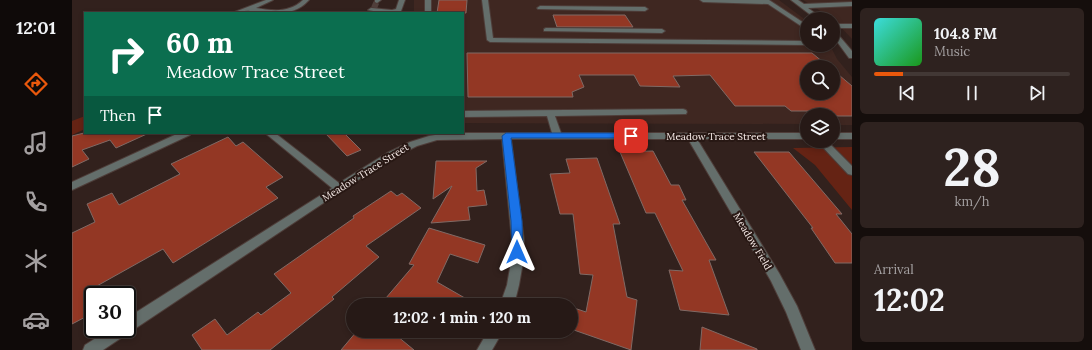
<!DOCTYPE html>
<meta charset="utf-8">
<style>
body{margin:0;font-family:Lora,serif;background:#2e221f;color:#f1f3f6;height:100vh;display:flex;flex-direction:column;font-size:15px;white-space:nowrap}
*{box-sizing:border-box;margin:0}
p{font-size:13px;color:#a4a0a1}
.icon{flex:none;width:22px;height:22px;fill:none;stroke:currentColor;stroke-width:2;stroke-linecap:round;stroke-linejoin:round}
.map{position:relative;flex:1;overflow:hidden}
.sheet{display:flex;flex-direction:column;gap:8px;padding:8px;background:#150e0c;width:240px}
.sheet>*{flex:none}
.hud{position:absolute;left:12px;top:12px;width:380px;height:122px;border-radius:0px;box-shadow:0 2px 6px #0003,0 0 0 1px #423835;background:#0b6e4f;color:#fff;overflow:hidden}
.buttons{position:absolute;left:728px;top:12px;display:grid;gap:8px}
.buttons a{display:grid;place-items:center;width:40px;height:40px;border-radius:50%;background:#261916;box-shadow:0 2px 6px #0003,0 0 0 1px #423835;font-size:20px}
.speed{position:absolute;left:12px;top:286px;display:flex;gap:8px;font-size:20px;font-weight:700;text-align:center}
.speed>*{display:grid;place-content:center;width:52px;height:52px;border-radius:50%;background:#261916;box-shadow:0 2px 6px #0003,0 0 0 1px #423835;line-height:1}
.speed .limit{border:2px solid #111;border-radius:6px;background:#fff;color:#111}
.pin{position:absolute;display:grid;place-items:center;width:34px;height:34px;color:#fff;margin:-17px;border-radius:8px;box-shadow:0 2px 6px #0006}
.me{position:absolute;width:44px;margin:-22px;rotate:0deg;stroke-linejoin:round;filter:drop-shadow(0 0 3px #0008)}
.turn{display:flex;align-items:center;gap:14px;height:84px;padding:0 16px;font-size:18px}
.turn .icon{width:52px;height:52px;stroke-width:2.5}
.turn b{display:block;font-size:28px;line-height:34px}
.then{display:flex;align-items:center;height:38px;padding:0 16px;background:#0003;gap:8px;font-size:15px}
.big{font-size:30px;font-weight:700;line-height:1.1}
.sheet .tile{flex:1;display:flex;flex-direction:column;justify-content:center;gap:6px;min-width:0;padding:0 14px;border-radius:6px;background:#2e221f}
.sheet .dial{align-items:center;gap:0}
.dial b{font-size:52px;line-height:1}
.song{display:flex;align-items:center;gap:12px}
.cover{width:48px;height:48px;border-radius:6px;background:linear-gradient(135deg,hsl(180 70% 55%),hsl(120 70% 35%))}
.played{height:4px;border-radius:2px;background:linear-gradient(90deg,#ea580c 15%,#423835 15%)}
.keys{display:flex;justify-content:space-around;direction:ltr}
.trip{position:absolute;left:274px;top:298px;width:232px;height:40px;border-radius:20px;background:#261916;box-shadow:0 2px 6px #0003,0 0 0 1px #423835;font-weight:700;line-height:40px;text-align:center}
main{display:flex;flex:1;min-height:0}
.tab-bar{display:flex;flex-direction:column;width:72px;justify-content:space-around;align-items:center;background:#0f0a09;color:#a4a0a1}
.tab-bar .icon{width:28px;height:28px}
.tab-bar .active{color:#ea580c}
.tab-bar b{font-size:18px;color:#f1f3f6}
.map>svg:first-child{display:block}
.built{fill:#3f2721;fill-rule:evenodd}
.green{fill:#652314}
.building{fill:#933724;stroke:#806a65}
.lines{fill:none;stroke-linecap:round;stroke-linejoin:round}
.minor-tunnel{stroke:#503f3b;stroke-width:6;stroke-dasharray:6 3;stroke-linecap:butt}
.minor-casing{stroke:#4e3d39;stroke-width:2}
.minor{fill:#646e6b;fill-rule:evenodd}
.route{fill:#1a73e8;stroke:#114b97}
.labels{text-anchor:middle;stroke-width:4;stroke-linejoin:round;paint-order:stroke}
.street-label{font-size:10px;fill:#f7ebe8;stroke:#281814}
</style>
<main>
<nav class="tab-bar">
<b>12:01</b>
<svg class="icon active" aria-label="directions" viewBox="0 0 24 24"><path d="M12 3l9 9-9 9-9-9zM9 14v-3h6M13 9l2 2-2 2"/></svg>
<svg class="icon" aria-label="music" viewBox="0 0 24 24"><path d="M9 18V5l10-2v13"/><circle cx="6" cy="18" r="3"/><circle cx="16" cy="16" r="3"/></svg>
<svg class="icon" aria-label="phone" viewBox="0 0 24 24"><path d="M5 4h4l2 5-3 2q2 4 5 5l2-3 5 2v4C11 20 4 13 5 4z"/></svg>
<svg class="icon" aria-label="climate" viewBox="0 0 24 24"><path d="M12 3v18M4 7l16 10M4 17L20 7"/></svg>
<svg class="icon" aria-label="car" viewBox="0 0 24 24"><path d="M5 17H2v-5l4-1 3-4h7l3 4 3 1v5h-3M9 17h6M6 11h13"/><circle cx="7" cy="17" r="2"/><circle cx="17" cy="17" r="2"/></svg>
</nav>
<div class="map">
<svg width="780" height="350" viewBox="0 0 780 350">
<rect width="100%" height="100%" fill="#32211d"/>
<!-- built -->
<path class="built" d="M342,0H707L735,21V45H758L765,59L780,77V125H761V115H735V124L391,123V13H342ZM735,67H761V93H735Z
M731,0H780V39L761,19Z"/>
<!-- green -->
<path class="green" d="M13,116V129L0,135V121Z
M780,147V210L743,165L721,148Z"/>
<!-- building -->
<path class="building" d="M367,0H395L394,13H365Z
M481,15H553L561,27H485Z
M395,53H740L757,67H735V93H761V70L780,86V116H765L759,111H719L713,106H663L638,75L601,76L608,87L568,86L562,75H507L512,87L500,92L501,97H396Z
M12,133H77L44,148L38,140L10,150L17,159L0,167V136Z
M253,133H272L289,150L275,156Z
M156,137L164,146L171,142L211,177L194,187L206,198L101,263L91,249L23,287L24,295H21V313L0,324V233L23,222L15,204L40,193L47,205L108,174L99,164Z
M581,151L599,185H607L614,200H610L644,260H637L657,315L608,310L597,270L611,271L583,213H574L548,152Z
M682,152H717L770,214H764L780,234V263H763L739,228H741Z
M525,158L548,224H541L555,297L565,300L559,350L499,329V307L514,312L521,275L508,274L501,214H488L478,174L498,173L494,159Z
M364,161H415L404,168L405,191L412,190L415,205L396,207L398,220L359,223L380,186L361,199Z
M319,191L325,196L330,193L349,208L294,246L307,257L260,297L262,299L198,350H130L120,335L143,319L155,335L186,312L189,315L219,293L202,274L282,218L281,216Z
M357,228L413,245L406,263L378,254L365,282L405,305H308L342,265L337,264Z
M630,327L685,349V350H628Z
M285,331H319L342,350H269Z"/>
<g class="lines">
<!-- minor-tunnel -->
<path class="minor-tunnel" d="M302,8L305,1"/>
<!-- minor casing -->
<g class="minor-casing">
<path id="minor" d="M194,0H201L184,8C201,11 217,13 231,0H237C221,18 199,13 178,11C173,10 166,13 160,13Z
M303,0H309L305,3L303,2Z
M327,0H333L329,11L312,13L296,10L299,8L320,10L324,9Z
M353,0H359V13H353Z
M410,0H416L421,38L735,41V45L418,42L415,40Z
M628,0H697L735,25V30L696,4L631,2Z
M719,0H726L732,4L780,2V6L736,8L751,19H744Z
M468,6L573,7L576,9L573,11L466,9L465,8Z
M761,24H780V28H761Z
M474,28L590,29L593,31L590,33L472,31V29Z
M761,30L763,31L780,51V58H777L761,36Z
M611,109L614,110L615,112L614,114L483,116L489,133H735V139H625L707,273L725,306L743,350H729L714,312L699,281L616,139H439L452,241L451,262L447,285L442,305H428L435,285L439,262L440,241L430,139L365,140L345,146L313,162L31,350H11L13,345L38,329H55V318L260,188L193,133H203L267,183L315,153L338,142L357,136L375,133H480L475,116L391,117V111Z
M107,133H119L118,135L0,190V182Z
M761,133H780V139H761Z
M745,141H755L780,166V175L776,174Z
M416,331H431L420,350H405Z"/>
</g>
<!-- minor -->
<use href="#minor" class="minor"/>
</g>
<!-- route -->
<path class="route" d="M434,133H559L563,136L559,138H439L450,221L451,252L449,255L445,256L442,255L440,252L439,221L430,136Z"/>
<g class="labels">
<!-- street labels -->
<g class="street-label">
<text x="644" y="140">Meadow Trace Street</text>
<text transform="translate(293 172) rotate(-32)" y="4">Meadow Trace Street</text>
<text transform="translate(681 241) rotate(59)" y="4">Meadow Field</text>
</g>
</g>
</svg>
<div class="buttons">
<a><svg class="icon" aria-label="sound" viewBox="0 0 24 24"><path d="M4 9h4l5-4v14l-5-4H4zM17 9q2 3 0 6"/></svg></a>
<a><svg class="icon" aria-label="search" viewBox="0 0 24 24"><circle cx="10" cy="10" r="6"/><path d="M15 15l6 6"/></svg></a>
<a><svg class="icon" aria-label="layers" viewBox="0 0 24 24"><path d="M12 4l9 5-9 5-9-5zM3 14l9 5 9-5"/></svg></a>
</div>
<div class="speed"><div class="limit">30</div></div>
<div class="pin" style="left:559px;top:136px;background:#d93025"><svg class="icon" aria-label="arrive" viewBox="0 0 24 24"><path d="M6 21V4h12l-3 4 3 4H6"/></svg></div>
<svg class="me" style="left:445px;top:252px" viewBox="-20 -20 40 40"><path d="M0-17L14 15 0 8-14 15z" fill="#1a73e8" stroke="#fff" stroke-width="4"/></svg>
<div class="trip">12:02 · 1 min · 120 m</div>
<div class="hud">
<div class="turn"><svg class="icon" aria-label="right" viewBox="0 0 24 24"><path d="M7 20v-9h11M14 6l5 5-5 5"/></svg><div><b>60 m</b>Meadow Trace Street</div></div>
<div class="then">Then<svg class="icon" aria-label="arrive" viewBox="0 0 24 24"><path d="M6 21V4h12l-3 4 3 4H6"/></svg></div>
</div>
</div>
<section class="sheet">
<div class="tile">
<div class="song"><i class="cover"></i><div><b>104.8 FM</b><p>Music</p></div></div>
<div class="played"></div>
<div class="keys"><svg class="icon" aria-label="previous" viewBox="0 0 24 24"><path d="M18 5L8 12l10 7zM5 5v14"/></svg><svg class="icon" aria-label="pause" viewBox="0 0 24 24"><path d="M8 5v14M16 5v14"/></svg><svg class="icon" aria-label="next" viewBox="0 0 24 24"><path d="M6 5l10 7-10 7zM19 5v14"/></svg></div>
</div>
<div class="tile dial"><b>28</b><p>km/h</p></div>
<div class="tile"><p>Arrival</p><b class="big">12:02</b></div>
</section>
</main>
